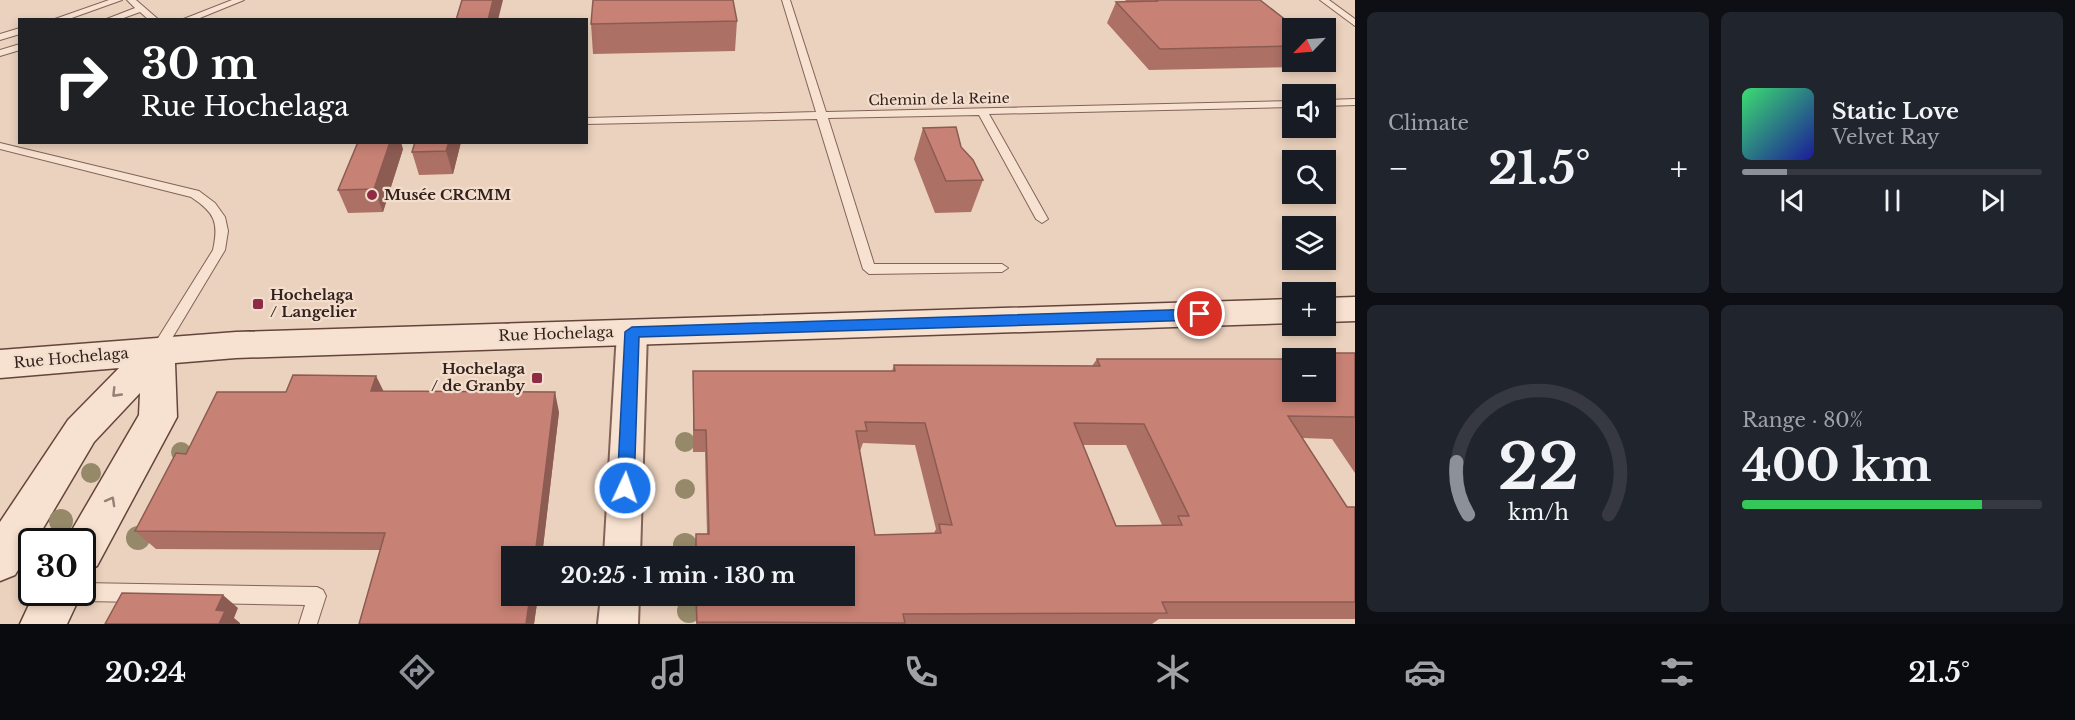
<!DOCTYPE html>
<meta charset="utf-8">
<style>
body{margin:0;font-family:"Libre Baskerville",serif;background:#20242c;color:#f1f3f6;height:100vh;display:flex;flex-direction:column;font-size:22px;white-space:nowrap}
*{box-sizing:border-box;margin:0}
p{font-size:20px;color:#9ea1a6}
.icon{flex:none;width:33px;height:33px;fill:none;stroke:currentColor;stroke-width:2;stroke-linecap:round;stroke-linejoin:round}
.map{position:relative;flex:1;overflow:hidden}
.drawer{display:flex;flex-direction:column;gap:12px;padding:12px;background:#0d0f14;width:720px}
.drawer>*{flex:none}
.banner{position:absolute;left:18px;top:18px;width:570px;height:126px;border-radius:0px;box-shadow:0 3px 9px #0003;background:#202124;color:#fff;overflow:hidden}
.needle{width:39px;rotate:245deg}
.fabs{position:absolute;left:1282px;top:18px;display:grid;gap:12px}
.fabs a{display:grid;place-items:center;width:54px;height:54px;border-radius:0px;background:#171b24;box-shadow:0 3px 9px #0003;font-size:30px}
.speed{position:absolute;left:18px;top:528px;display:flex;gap:12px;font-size:30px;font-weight:700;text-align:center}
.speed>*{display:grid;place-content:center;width:78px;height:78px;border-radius:50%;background:#171b24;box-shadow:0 3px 9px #0003;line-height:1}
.speed .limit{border:3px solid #111;border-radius:9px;background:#fff;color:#111}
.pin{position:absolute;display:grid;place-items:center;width:51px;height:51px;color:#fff;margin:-26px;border:3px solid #fff;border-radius:50%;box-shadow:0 2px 6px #0007}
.me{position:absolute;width:66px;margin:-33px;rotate:3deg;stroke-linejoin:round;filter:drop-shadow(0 0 4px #0008)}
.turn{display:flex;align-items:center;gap:21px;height:126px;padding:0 24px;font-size:27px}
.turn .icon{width:78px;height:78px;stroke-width:2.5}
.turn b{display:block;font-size:42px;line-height:51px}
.big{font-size:45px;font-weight:800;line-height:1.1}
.drawer .tile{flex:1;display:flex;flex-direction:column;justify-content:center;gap:9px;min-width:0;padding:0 21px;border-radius:9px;background:#20242c}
.drawer .dial{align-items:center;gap:0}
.dial svg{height:156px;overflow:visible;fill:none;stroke:#363941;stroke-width:7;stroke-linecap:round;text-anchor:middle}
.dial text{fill:#f1f3f6;stroke:none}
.song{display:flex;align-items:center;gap:18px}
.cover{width:72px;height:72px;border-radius:9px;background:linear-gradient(135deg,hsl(140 70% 55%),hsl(240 70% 35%))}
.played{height:6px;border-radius:3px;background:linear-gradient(90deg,#8c9099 15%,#363941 15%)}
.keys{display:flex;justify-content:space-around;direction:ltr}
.heat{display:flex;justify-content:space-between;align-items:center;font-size:33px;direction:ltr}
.charge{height:9px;border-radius:4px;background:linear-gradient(90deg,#34c759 80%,#363941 0)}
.drawer .tiles{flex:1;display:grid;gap:12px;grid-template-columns:repeat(2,1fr)}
.trip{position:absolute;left:501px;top:546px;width:354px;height:60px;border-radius:0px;background:#171b24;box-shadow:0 3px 9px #0003;font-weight:800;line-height:60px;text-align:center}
.tabs{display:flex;height:96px;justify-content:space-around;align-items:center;background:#090b0e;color:#9ea1a6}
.tabs .icon{width:42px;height:42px}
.tabs .current{color:#8c9099}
.tabs b{font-size:27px;color:#f1f3f6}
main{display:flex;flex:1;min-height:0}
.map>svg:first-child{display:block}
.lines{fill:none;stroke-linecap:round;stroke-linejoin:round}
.lane-casing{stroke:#826358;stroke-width:2}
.street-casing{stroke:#826358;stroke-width:4}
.secondary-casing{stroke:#64453b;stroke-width:3}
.lane{fill:#f7e1d0;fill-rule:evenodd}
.street{fill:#f7e1d0;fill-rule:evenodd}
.secondary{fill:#f7e1d0;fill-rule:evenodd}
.tree{fill:#958969}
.wall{fill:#ac7065;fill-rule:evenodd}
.shaded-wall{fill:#8c5b52}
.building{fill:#c88275;stroke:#8c5b52;stroke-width:1.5;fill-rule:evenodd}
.oneway{stroke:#948176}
.route{fill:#1a73e8;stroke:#114b97;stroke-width:1.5}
.poi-dot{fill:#8e2b45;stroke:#f3decd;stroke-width:2}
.labels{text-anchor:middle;stroke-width:4.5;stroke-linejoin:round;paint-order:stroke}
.far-street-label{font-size:14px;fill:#32211c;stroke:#f3decd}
.poi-label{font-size:15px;font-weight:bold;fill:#32211c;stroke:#f3decd;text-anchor:start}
.street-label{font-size:15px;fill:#32211c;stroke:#f3decd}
</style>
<main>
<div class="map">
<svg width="1355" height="624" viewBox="0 0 1355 624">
<rect width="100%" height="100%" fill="#ebd2be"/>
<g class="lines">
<!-- lane casing -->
<g class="lane-casing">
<path id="lane" d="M109,0H122L66,20H52Z
M127,0H136L159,20H149L140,12L118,20H104L135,8Z
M232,0H244L195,20H181Z
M782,0H790L826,112L1293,101V107L989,114L1048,219L1042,223L1036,219L979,115L828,118L874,264H1002L1008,268L1002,272L869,274L863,269L817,119L586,124V118L816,112Z
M1320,0H1329L1355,19V26Z
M20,28V34L0,40V34Z
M20,44V50L0,56V50Z
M1355,99V105L1326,106V100Z
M0,143L199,191L215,203L225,217L228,231L225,250L162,355H152L150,351L213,250C219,222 215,213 191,197L0,149Z
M82,583L317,587L323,590L326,596L317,624H299L305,605L82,601L76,598L73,592H82Z"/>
</g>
<!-- street casing -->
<g class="street-casing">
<path id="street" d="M632,321L642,324L647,332L640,556H604L617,332L622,324Z
M601,596H639L638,624H598Z"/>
</g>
<!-- secondary casing -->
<g class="secondary-casing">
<path id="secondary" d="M1355,297V321L1326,322V298Z
M1293,299V323L236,358L175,363L177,417L97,566L82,572V542H65L139,415L140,393L94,442L35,542H32V547L15,575L0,581V522L68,420L119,368L0,378V350L236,332Z
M35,592H82L67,624H20Z"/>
</g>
<!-- lane -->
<use href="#lane" class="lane"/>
<!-- street -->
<use href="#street" class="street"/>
<!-- secondary -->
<use href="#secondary" class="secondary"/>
</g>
<!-- trees -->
<g class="tree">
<circle cx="685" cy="442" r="10"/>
<circle cx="181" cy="452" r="10"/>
<circle cx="91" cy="473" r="10"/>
<circle cx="685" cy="489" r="10"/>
<circle cx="61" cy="521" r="12"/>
<circle cx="138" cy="538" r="12"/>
<circle cx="685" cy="545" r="12"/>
<circle cx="689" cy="611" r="12"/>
</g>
<!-- wall -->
<path class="wall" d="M1125,0H1260L1293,28V62H1305L1301,67L1149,70L1107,23L1116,2H1127Z
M737,21L735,51L593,54L591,24Z
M923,128L961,147L983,180L971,212L935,213L914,159Z
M461,142L453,174L419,175L412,152Z
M403,149L383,212L348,213L338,190Z
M1297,353H1355V473L1332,439L1302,438L1347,507H1355V619H1159L1152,624H696L695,596H844V556H695L696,534H707L705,452H693V371H892L894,365L1092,366L1097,359H1290ZM1293,358H1326L1293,392ZM863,443L915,445L936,529L934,533L875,535L860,451ZM1083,445H1126L1162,525L1116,526Z
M376,376L383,391L559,412L542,556H512V596H538L534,624H359L380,550L156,549L135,531L186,454L286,392Z"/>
<!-- shaded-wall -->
<path class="shaded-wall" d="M493,0H503L498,20H488Z
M390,142H401L403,149L383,212L374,189Z
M449,142H461L453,174L446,151Z
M376,376L386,396L371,391Z
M555,392L559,412L542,556H535Z
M223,595L238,608L234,618L240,623V624H219L216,610Z
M530,596H538L534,624H526Z"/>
<!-- building -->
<path class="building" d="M462,0H493L488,20H456Z
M593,0H733L737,21L591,24Z
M1156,0H1260L1296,28H1293V46L1160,49L1116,2L1157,1Z
M956,127L961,147L973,160L983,180L946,181L923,128Z
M358,142H390L374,189L338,190Z
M415,142H449L446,151L412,152Z
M1297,353H1355V417L1288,416L1347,507H1355V602H1162L1167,613L903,614L905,623L697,622L696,596H844V556H696V534H709L706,430H694L693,371H895L894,365L1100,366L1097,359H1293V392H1326V358H1301ZM865,422L925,423L952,525L939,524L941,533L875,535L856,431H867ZM1074,423L1144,424L1189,516H1178L1182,525L1116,526Z
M293,375L376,376L371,391L555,392L535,556H512V596H530L526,624H359L385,533L135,531L176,453L186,454L217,392H286Z
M122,593L223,595L216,610L225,611L219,624H105Z"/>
<!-- one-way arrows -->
<defs><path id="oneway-chevron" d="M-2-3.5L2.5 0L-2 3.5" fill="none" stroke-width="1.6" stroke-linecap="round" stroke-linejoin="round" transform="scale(1.5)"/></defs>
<g class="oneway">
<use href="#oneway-chevron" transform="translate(116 393) rotate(134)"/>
<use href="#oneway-chevron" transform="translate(111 501) rotate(-61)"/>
</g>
<!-- route -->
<path class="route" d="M1200,309L1207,314L1200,320L639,337L634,488L631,493L625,496L619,493L617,488L625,332L632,327Z"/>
<!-- markers -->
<g class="poi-dot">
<circle cx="372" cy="195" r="6"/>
<rect x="252" y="298" width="12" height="12" rx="3"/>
<rect x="531" y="372" width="12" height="12" rx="3"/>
</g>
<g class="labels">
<!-- far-street labels -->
<g class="far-street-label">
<text transform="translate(939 99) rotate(-1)" y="5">Chemin de la Reine</text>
</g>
<!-- poi labels -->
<g class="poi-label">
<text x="384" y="200">Musée CRCMM</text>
<text x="270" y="300">Hochelaga<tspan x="270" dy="17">/ Langelier</tspan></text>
<text x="525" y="374" text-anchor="end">Hochelaga<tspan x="525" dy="17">/ de Granby</tspan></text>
</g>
<!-- street labels -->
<g class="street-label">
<text transform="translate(556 334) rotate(-2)" y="5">Rue Hochelaga</text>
<text transform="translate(71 358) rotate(-5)" y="5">Rue Hochelaga</text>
</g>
</g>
</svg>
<div class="fabs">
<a><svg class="needle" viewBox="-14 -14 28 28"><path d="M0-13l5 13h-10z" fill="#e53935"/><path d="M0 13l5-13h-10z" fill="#9ea1a6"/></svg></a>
<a><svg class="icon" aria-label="sound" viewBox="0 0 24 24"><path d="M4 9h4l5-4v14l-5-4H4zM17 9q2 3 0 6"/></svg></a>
<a><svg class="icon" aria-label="search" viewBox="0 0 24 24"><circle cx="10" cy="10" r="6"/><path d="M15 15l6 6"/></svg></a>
<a><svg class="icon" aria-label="layers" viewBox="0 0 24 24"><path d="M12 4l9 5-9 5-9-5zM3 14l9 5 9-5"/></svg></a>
<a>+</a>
<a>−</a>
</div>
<div class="speed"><div class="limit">30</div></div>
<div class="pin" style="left:1200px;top:314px;background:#d93025"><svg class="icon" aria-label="arrive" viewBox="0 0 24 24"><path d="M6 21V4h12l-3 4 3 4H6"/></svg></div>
<svg class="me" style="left:625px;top:488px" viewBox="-20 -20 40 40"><circle r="17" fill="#1a73e8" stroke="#fff" stroke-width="3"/><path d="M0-11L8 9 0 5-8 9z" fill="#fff"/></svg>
<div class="trip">20:25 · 1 min · 130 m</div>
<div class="banner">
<div class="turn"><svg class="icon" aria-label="right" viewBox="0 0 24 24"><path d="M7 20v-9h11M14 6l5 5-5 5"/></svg><div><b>30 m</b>Rue Hochelaga</div></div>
</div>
</div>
<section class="drawer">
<div class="tiles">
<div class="tile"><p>Climate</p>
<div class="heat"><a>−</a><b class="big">21.5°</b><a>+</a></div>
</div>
<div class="tile">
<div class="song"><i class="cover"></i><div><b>Static Love</b><p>Velvet Ray</p></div></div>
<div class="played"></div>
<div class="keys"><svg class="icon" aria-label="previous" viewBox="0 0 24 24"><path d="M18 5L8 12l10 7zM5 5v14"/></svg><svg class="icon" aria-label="pause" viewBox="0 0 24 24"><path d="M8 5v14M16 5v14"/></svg><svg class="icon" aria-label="next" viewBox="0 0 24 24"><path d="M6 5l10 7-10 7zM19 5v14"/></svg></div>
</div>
<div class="tile dial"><svg viewBox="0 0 100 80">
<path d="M14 69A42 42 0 1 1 86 69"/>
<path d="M14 69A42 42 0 0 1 8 42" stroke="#8c9099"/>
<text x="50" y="56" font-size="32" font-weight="700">22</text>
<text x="50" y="72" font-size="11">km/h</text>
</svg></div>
<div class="tile"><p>Range · 80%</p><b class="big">400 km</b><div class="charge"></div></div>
</div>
</section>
</main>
<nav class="tabs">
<b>20:24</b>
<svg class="icon current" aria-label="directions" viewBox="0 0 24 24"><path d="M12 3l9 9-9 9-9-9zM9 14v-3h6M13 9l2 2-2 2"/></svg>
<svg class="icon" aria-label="music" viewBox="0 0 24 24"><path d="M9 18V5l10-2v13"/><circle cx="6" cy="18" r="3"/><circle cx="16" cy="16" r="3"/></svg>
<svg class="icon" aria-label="phone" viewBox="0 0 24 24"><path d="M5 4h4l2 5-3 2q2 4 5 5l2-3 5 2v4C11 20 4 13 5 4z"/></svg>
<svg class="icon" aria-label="climate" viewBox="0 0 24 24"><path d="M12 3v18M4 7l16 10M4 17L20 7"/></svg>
<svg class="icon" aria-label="car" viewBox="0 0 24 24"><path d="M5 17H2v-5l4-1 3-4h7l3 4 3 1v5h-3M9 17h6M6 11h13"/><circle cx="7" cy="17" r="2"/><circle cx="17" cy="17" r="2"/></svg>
<svg class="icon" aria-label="filters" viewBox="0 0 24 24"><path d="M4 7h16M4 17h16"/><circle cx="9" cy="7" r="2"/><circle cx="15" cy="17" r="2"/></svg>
<b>21.5°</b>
</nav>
